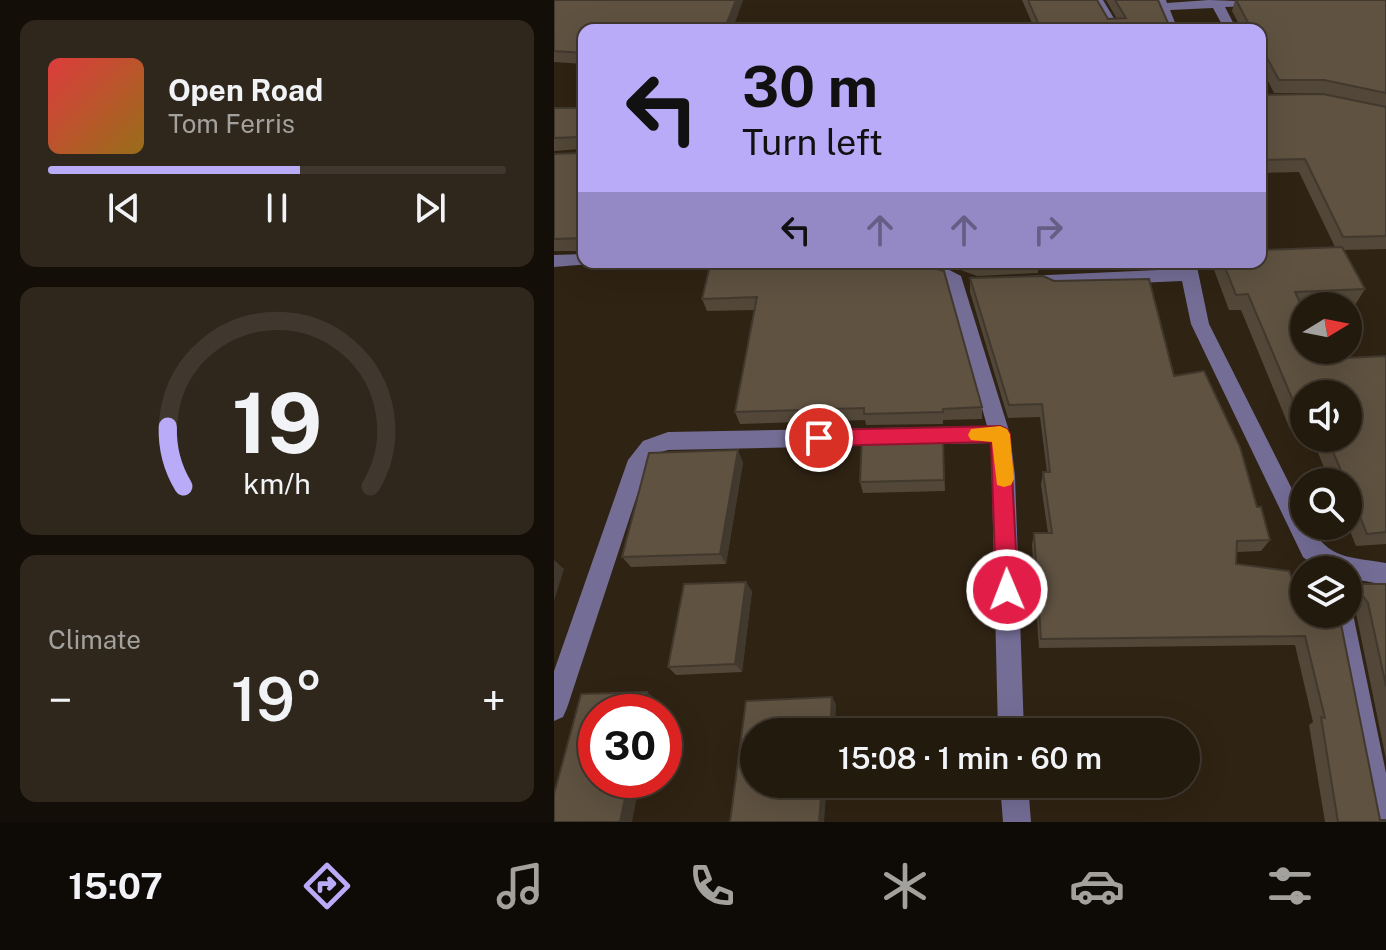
<!DOCTYPE html>
<meta charset="utf-8">
<style>
body{margin:0;font-family:"Public Sans",sans-serif;background:#2f271c;color:#f1f3f6;height:100vh;display:flex;flex-direction:column;font-size:30px;white-space:nowrap}
*{box-sizing:border-box;margin:0}
p{font-size:26px;color:#a3a19e}
.icon{flex:none;width:44px;height:44px;fill:none;stroke:currentColor;stroke-width:2;stroke-linecap:round;stroke-linejoin:round}
.map{position:relative;flex:1;overflow:hidden}
.sheet{display:flex;flex-direction:column;gap:20px;padding:20px;background:#130e08;width:554px}
.sheet>*{flex:none}
.hud{position:absolute;left:24px;top:24px;width:688px;height:244px;border-radius:16px;box-shadow:0 8px 32px #0002,0 0 0 2px #40382e;background:#b9abf7;color:#111;overflow:hidden}
.needle{width:52px;rotate:80deg}
.buttons{position:absolute;left:736px;top:292px;display:grid;gap:16px}
.buttons a{display:grid;place-items:center;width:72px;height:72px;border-radius:50%;background:#231a0e;box-shadow:0 8px 32px #0002,0 0 0 2px #40382e;font-size:40px}
.speed{position:absolute;left:24px;top:694px;display:flex;gap:16px;font-size:40px;font-weight:700;text-align:center}
.speed>*{display:grid;place-content:center;width:104px;height:104px;border-radius:50%;background:#231a0e;box-shadow:0 8px 32px #0002,0 0 0 2px #40382e;line-height:1}
.speed .limit{border:12px solid #d22;background:#fff;color:#111}
.pin{position:absolute;display:grid;place-items:center;width:68px;height:68px;color:#fff;margin:-34px;border:4px solid #fff;border-radius:50%;box-shadow:0 2px 8px #0007}
.me{position:absolute;width:88px;margin:-44px;rotate:359deg;stroke-linejoin:round;filter:drop-shadow(0 0 6px #0008)}
.turn{display:flex;align-items:center;gap:28px;height:168px;padding:0 32px;font-size:36px}
.turn .icon{width:104px;height:104px;stroke-width:2.5}
.turn b{display:block;font-size:56px;line-height:68px}
.lanes{display:flex;align-items:center;height:76px;padding:0 32px;background:#0003;justify-content:center;gap:40px;direction:ltr}
.lanes .off{opacity:.35}
.big{font-size:60px;font-weight:600;line-height:1.1}
.sheet .card{flex:1;display:flex;flex-direction:column;justify-content:center;gap:12px;min-width:0;padding:0 28px;border-radius:16px;background:#2f271c}
.sheet .dial{align-items:center;gap:0}
.dial svg{height:208px;overflow:visible;fill:none;stroke:#40382e;stroke-width:7;stroke-linecap:round;text-anchor:middle}
.dial text{fill:#f1f3f6;stroke:none}
.song{display:flex;align-items:center;gap:24px}
.cover{width:96px;height:96px;border-radius:12px;background:linear-gradient(135deg,hsl(0 70% 55%),hsl(40 70% 35%))}
.played{height:8px;border-radius:4px;background:linear-gradient(90deg,#b9abf7 55%,#40382e 55%)}
.keys{display:flex;justify-content:space-around;direction:ltr}
.heat{display:flex;justify-content:space-between;align-items:center;font-size:44px;direction:ltr}
.trip{position:absolute;left:186px;top:718px;width:460px;height:80px;border-radius:40px;background:#231a0e;box-shadow:0 8px 32px #0002,0 0 0 2px #40382e;font-weight:600;line-height:80px;text-align:center}
.tabs{display:flex;height:128px;justify-content:space-around;align-items:center;background:#0e0a06;color:#a3a19e}
.tabs .icon{width:56px;height:56px}
.tabs .current{color:#b9abf7}
.tabs b{font-size:36px;color:#f1f3f6}
main{display:flex;flex:1;min-height:0}
.map>svg:first-child{display:block}
.lines{fill:none;stroke-linecap:round;stroke-linejoin:round}
.minor{fill:#746d96;fill-rule:evenodd}
.wall{fill:#524738}
.shaded-wall{fill:#42392e}
.building{fill:#5f5241;stroke:#42392e;stroke-width:2}
.route{fill:#e11d48;stroke:#92132f;stroke-width:2}
.slow{fill:#f59e0b}
</style>
<main>
<section class="sheet">
<div class="card">
<div class="song"><i class="cover"></i><div><b>Open Road</b><p>Tom Ferris</p></div></div>
<div class="played"></div>
<div class="keys"><svg class="icon" aria-label="previous" viewBox="0 0 24 24"><path d="M18 5L8 12l10 7zM5 5v14"/></svg><svg class="icon" aria-label="pause" viewBox="0 0 24 24"><path d="M8 5v14M16 5v14"/></svg><svg class="icon" aria-label="next" viewBox="0 0 24 24"><path d="M6 5l10 7-10 7zM19 5v14"/></svg></div>
</div>
<div class="card dial"><svg viewBox="0 0 100 80">
<path d="M14 69A42 42 0 1 1 86 69"/>
<path d="M14 69A42 42 0 0 1 8 46" stroke="#b9abf7"/>
<text x="50" y="56" font-size="32" font-weight="700">19</text>
<text x="50" y="72" font-size="11">km/h</text>
</svg></div>
<div class="card"><p>Climate</p>
<div class="heat"><a>−</a><b class="big">19°</b><a>+</a></div>
</div>
</section>
<div class="map">
<svg width="832" height="822" viewBox="0 0 832 822">
<rect width="100%" height="100%" fill="#2f2313"/>
<g class="lines">
<!-- minor -->
<path class="minor" d="M537,0H549L567,30H555Z
M600,0H612L613,3L655,0L710,2L704,6L671,7L683,30H671L659,8L616,10L624,30H612Z
M30,254V262H37L36,264L0,267V255Z
M340,262H380L407,276L456,434L461,476L470,732H444L437,443L114,450L103,453L93,465L13,708L9,717L0,721V671L74,460L89,441L114,432L433,426L393,282L364,269L343,266Z
M624,262H642L655,324L750,513V526H757C774,560 798,557 832,563V585L794,578V570H766L749,557L637,324L628,281L472,288L463,282L472,276L626,269Z
M794,605L799,614L832,773V822H814L775,614H794Z
M446,784H474L477,822H449Z"/>
</g>
<!-- wall -->
<path class="wall" d="M0,0H189L178,30H30V64L0,62Z
M468,0H543L554,19H563L552,0H604L617,30H481Z
M681,0H832V249L789,250L811,289L801,305L748,307L772,359L832,356V544L802,546L794,526V482H776L758,438H794L750,394V428L736,429L687,310H675L659,267L661,262H706L781,247L745,172L706,173V95L820,104L765,93H720L706,65V30H688L678,11Z
M0,108H30V251H0V154L24,153L27,149L0,151Z
M157,262L428,407V419L389,420V424L312,425L311,420L186,424L181,412L200,310L153,311L148,299Z
M385,262H485L484,273L423,276Z
M416,278L620,376L703,507L716,540L707,551L683,552L682,564L739,582L826,820L832,822H771L755,725L759,722L741,645L485,648L478,545L480,533H494L487,485L489,472H493L486,417L454,418L416,292Z
M389,435L391,491L309,493L306,482Z
M189,462L172,564L77,567L68,557Z
M794,584H832V759L802,613L797,606L794,608Z
M198,591L188,672L122,675L114,667Z"/>
<!-- shaded-wall -->
<path class="shaded-wall" d="M182,0H189L178,30H170Z
M184,450L189,462L172,564L166,554Z
M0,560L10,569L0,601Z
M192,582L198,591L188,672L181,664Z
M93,692L102,699L100,712H89Z
M278,697L282,704L281,732H276Z
M75,780H86L78,822H66Z
M268,784H273L270,822H265Z"/>
<!-- building -->
<path class="building" d="M0,0H182L170,30H30V53L0,51Z
M474,0H543L554,19L572,18L561,0H604L617,30H487Z
M682,0H832V93L770,80H725L706,45V30H698Z
M769,94L832,107V236L789,237L751,159L706,160V95Z
M0,108H30V238L0,239V154L24,153L27,150L24,137L0,138Z
M788,247L811,289L741,292L750,311V350H768L772,359L832,356V532L813,534L794,487V482H792L773,438H794V394H750V415H745L694,294L682,295L669,262H706V250Z
M157,262H361L390,271L428,407L389,409V412L310,414V408L181,412L203,297L148,299Z
M489,276L500,281L595,279L620,376L650,371L686,447L703,507H707L716,540L683,541L682,564L735,571L739,582L750,583V614H785L826,820H832V822H784L767,717L771,718L751,636L487,639L480,533H498L489,472H496L488,404L455,405L416,278Z
M389,435L390,480L306,482L308,437Z
M184,450L166,554L68,557L95,453Z
M192,582L181,664L114,667L130,584Z
M794,584H832V686L814,603L806,592L803,601H794Z
M93,692L89,712H42V780H75L66,822H0V794L27,694Z
M278,697L276,732H200V784H268L265,822H176L192,701Z"/>
<!-- route -->
<path class="route" d="M446,426L453,429L456,434L464,590L461,597L453,600L446,597L442,590L437,442L265,446L259,443L256,438L259,432L265,430Z"/>
<!-- slow -->
<path class="slow" d="M446,426L453,429L456,434L460,479L457,485L450,487L443,485L438,442L417,440L414,435L417,429Z"/>
</svg>
<div class="buttons">
<a><svg class="needle" viewBox="-14 -14 28 28"><path d="M0-13l5 13h-10z" fill="#e53935"/><path d="M0 13l5-13h-10z" fill="#a3a19e"/></svg></a>
<a><svg class="icon" aria-label="sound" viewBox="0 0 24 24"><path d="M4 9h4l5-4v14l-5-4H4zM17 9q2 3 0 6"/></svg></a>
<a><svg class="icon" aria-label="search" viewBox="0 0 24 24"><circle cx="10" cy="10" r="6"/><path d="M15 15l6 6"/></svg></a>
<a><svg class="icon" aria-label="layers" viewBox="0 0 24 24"><path d="M12 4l9 5-9 5-9-5zM3 14l9 5 9-5"/></svg></a>
</div>
<div class="speed"><div class="limit">30</div></div>
<div class="pin" style="left:265px;top:438px;background:#d93025"><svg class="icon" aria-label="arrive" viewBox="0 0 24 24"><path d="M6 21V4h12l-3 4 3 4H6"/></svg></div>
<svg class="me" style="left:453px;top:590px" viewBox="-20 -20 40 40"><circle r="17" fill="#e11d48" stroke="#fff" stroke-width="3"/><path d="M0-11L8 9 0 5-8 9z" fill="#fff"/></svg>
<div class="trip">15:08 · 1 min · 60 m</div>
<div class="hud">
<div class="turn"><svg class="icon" aria-label="left" viewBox="0 0 24 24"><path d="M17 20v-9H6M10 6l-5 5 5 5"/></svg><div><b>30 m</b>Turn left</div></div>
<div class="lanes"><svg class="icon" aria-label="left" viewBox="0 0 24 24"><path d="M17 20v-9H6M10 6l-5 5 5 5"/></svg><svg class="icon off" aria-label="ahead" viewBox="0 0 24 24"><path d="M12 20V5M6 11l6-6 6 6"/></svg><svg class="icon off" aria-label="ahead" viewBox="0 0 24 24"><path d="M12 20V5M6 11l6-6 6 6"/></svg><svg class="icon off" aria-label="right" viewBox="0 0 24 24"><path d="M7 20v-9h11M14 6l5 5-5 5"/></svg></div>
</div>
</div>
</main>
<nav class="tabs">
<b>15:07</b>
<svg class="icon current" aria-label="directions" viewBox="0 0 24 24"><path d="M12 3l9 9-9 9-9-9zM9 14v-3h6M13 9l2 2-2 2"/></svg>
<svg class="icon" aria-label="music" viewBox="0 0 24 24"><path d="M9 18V5l10-2v13"/><circle cx="6" cy="18" r="3"/><circle cx="16" cy="16" r="3"/></svg>
<svg class="icon" aria-label="phone" viewBox="0 0 24 24"><path d="M5 4h4l2 5-3 2q2 4 5 5l2-3 5 2v4C11 20 4 13 5 4z"/></svg>
<svg class="icon" aria-label="climate" viewBox="0 0 24 24"><path d="M12 3v18M4 7l16 10M4 17L20 7"/></svg>
<svg class="icon" aria-label="car" viewBox="0 0 24 24"><path d="M5 17H2v-5l4-1 3-4h7l3 4 3 1v5h-3M9 17h6M6 11h13"/><circle cx="7" cy="17" r="2"/><circle cx="17" cy="17" r="2"/></svg>
<svg class="icon" aria-label="filters" viewBox="0 0 24 24"><path d="M4 7h16M4 17h16"/><circle cx="9" cy="7" r="2"/><circle cx="15" cy="17" r="2"/></svg>
</nav>
